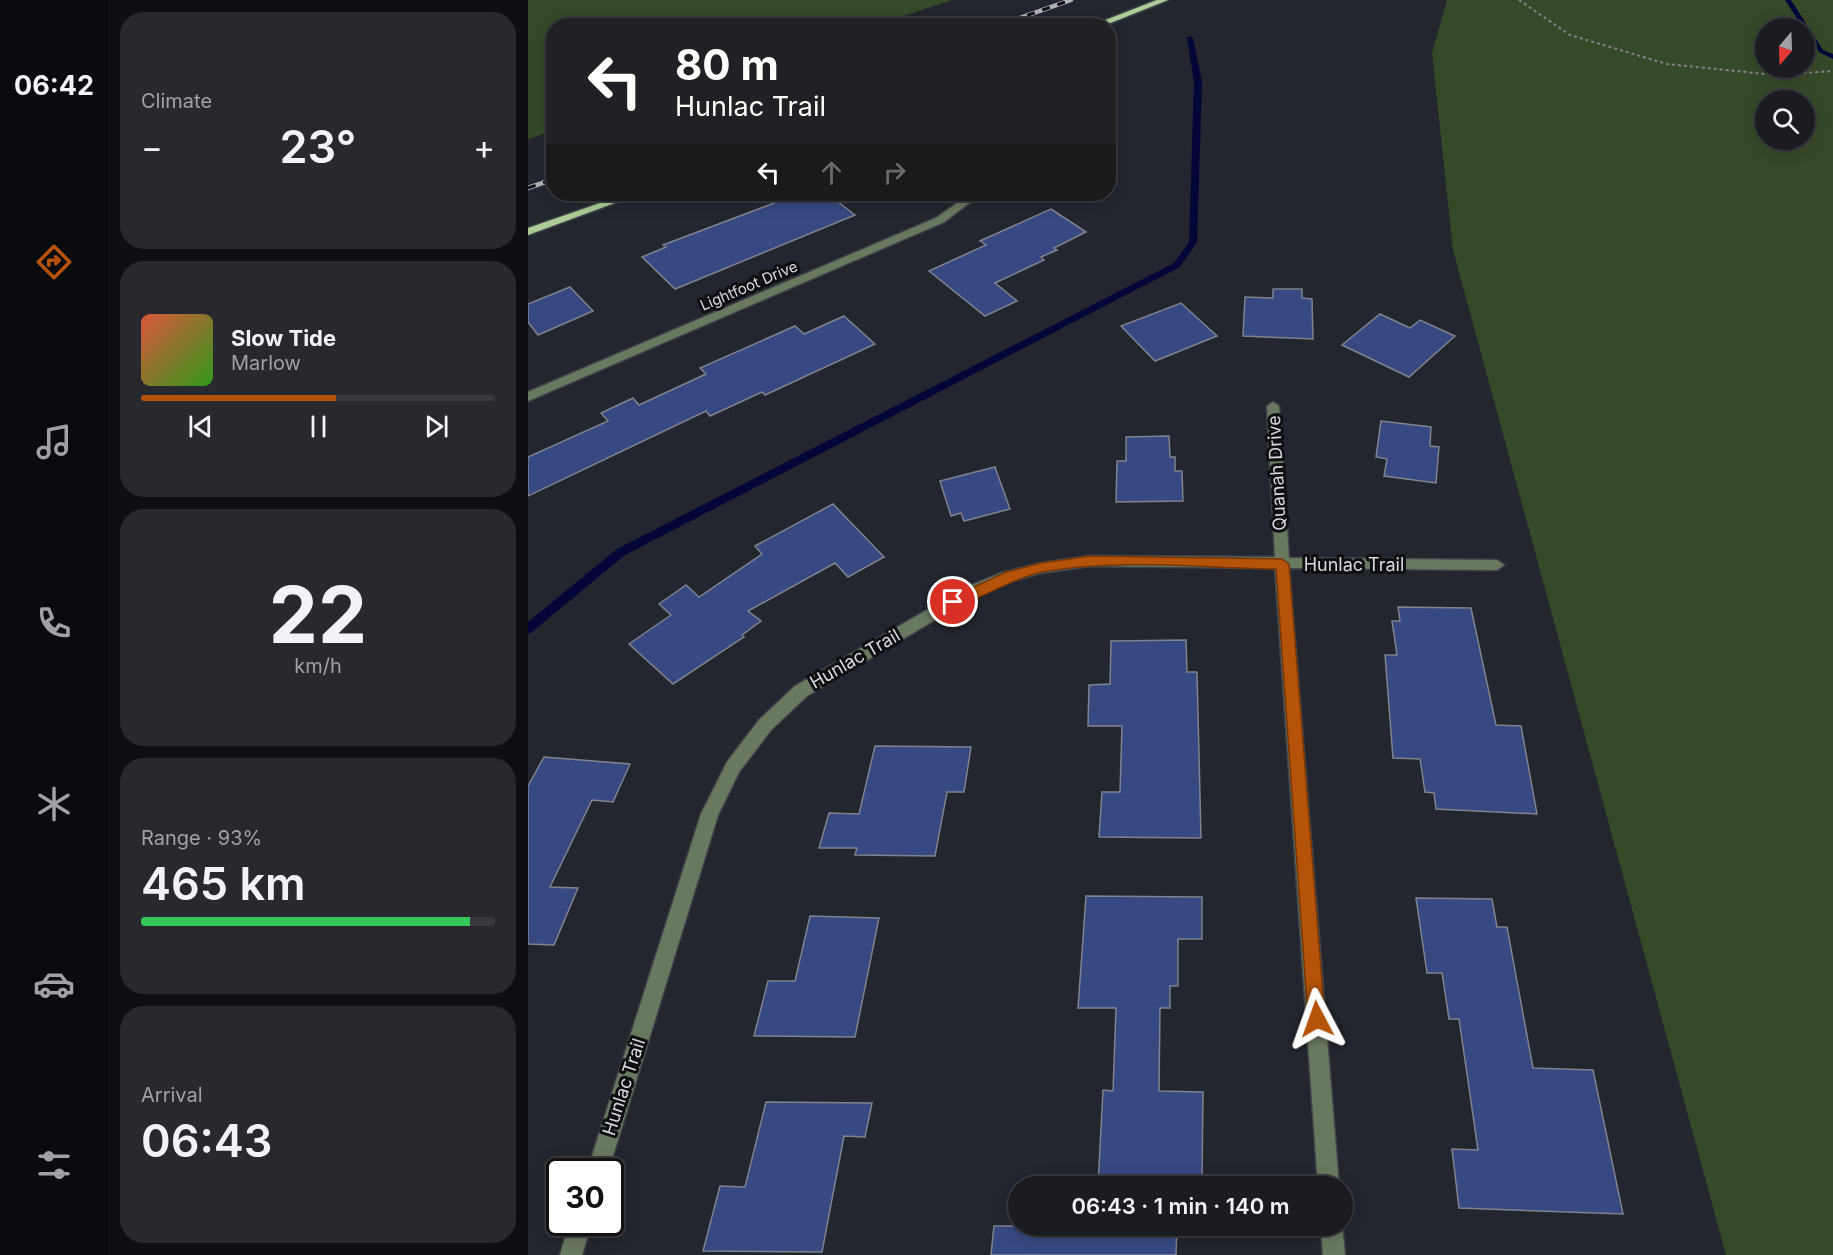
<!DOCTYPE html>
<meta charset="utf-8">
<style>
body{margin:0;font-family:Inter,sans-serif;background:#27292f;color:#f1f3f6;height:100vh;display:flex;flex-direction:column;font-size:22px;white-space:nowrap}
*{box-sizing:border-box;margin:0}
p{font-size:20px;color:#9fa1a5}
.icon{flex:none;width:33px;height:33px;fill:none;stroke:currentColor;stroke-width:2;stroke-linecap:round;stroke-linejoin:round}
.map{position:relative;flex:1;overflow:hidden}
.side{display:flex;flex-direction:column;gap:12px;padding:12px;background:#0e0f13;width:420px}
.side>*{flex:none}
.hud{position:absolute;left:18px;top:18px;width:570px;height:183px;border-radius:24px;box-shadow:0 3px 15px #0003,0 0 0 2px #383a40;background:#202124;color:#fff;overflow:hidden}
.needle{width:39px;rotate:199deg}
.tools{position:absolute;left:1227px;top:18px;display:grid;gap:12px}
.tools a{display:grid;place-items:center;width:60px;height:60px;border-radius:50%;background:#1a1c22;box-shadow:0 3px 15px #0003,0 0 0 2px #383a40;font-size:30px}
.speed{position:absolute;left:18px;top:1158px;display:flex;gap:12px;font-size:30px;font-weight:700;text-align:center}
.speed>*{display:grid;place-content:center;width:78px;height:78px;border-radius:50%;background:#1a1c22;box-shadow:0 3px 15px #0003,0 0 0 2px #383a40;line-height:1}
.speed .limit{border:3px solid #111;border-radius:9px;background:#fff;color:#111}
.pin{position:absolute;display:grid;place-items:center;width:51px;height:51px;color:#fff;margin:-26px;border:3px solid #fff;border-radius:50%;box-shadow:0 2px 6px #0007}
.me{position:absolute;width:66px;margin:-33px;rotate:356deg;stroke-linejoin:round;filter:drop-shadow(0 0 4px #0008)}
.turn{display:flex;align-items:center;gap:21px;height:126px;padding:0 30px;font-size:27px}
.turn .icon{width:78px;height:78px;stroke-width:2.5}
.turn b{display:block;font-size:42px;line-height:51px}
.lanes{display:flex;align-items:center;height:57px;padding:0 30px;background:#0003;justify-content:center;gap:30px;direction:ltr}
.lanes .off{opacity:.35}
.big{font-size:45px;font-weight:600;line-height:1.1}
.side .widget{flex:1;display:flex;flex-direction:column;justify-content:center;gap:9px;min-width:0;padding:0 21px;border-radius:24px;background:#27292f}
.side .dial{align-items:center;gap:0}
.dial b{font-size:78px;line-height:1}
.song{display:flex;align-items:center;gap:18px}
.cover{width:72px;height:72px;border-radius:9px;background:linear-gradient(135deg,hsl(10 70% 55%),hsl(110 70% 35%))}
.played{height:6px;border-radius:3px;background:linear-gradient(90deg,#b45309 55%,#383a40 55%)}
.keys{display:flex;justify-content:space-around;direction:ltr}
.heat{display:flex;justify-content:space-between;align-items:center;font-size:33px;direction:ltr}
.charge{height:9px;border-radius:4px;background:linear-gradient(90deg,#34c759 93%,#383a40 0)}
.trip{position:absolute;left:480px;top:1176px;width:345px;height:60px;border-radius:30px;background:#1a1c22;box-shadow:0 3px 15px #0003,0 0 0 2px #383a40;font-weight:600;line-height:60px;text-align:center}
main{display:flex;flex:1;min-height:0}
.tabs{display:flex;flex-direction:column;width:108px;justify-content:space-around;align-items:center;background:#0a0b0e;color:#9fa1a5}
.tabs .icon{width:42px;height:42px}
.tabs .active{color:#b45309}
.tabs b{font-size:27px;color:#f1f3f6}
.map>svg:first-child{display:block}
.green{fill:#364a28;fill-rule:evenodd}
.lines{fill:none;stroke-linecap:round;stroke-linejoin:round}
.stream{fill:#040539;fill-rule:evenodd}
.building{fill:#374982;stroke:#7f838e;stroke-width:1.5}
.minor-casing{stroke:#40434a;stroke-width:3}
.major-casing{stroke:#40434a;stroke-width:3}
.path{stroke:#81848b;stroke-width:2;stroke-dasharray:3 3;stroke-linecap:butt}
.minor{fill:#69795f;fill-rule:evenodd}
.major{fill:#acce96;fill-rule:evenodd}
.rail-casing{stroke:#b1b3b9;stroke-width:4.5}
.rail{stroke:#0e0f13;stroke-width:3;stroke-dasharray:8;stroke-linecap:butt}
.route{fill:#b45309;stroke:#753606;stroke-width:1.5}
.labels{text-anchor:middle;stroke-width:6;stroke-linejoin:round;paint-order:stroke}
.far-street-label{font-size:15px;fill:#d8dae0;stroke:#0e0f13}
.street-label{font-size:18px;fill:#d8dae0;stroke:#0e0f13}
</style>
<main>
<nav class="tabs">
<b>06:42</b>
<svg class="icon active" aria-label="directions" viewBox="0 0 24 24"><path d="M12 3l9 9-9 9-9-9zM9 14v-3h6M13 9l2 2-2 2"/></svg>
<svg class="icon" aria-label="music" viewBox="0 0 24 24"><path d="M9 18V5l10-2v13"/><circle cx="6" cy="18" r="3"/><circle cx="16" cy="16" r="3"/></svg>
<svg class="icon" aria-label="phone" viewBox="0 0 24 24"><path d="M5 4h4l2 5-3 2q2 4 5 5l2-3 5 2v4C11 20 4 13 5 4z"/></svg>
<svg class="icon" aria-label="climate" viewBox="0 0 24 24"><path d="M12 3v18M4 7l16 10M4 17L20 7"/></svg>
<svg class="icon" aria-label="car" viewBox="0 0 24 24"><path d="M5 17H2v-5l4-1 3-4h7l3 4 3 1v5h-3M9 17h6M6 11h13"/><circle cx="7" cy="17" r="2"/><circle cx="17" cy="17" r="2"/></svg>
<svg class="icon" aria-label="filters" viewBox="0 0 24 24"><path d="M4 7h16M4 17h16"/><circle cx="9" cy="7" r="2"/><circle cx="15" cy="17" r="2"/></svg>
</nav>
<section class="side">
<div class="widget"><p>Climate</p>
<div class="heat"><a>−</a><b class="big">23°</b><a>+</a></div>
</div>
<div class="widget">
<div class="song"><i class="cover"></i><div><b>Slow Tide</b><p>Marlow</p></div></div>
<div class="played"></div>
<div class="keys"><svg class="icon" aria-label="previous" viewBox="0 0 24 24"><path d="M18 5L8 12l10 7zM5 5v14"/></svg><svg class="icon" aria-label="pause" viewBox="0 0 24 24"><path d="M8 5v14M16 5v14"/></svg><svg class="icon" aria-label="next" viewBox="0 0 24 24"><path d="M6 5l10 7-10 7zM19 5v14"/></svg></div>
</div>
<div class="widget dial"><b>22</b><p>km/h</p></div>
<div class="widget"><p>Range · 93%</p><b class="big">465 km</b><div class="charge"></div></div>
<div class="widget"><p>Arrival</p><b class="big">06:43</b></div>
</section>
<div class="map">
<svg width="1305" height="1255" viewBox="0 0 1305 1255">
<rect width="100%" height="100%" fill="#23262e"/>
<!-- green -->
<path class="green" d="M0,0H424L347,25L26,26L25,131L0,139Z
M919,0H1305V1255H1198L925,250L904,53ZM1238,28H1276V68H1238ZM1238,100H1276V140H1238Z"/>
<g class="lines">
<!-- stream -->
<path class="stream" d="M1257,0H1263L1295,50L1305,54V59L1291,52Z
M662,36L665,38L674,82L669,242L652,267L97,555L4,632L0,634V622L89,549L646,263L661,242L666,82L659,38Z"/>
</g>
<!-- building -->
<path class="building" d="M270,194H300L327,215L147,289L114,257L138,247L135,245Z
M523,209L558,232L526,248L529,250L513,257L516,260L467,283L489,301L457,316L401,271L458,245L452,241Z
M42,287L65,311L10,335L0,322V304Z
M745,289H774V298L784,299L785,339L715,336L717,297L745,298Z
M653,303L689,336L627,361L593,326Z
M852,314L882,328L892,320L927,336L881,377L814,345Z
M316,316L347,344L237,395L234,392L182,416L178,411L0,496V457L80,421L73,413L105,398L111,405L178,374L172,368L267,326L276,334Z
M853,421L903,427L902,446L911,447L908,483L856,476L859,459L848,457Z
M641,436L642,457H647V471H654L655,501L588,502L589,461H598V437Z
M467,467L482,509L436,521L433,513L423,516L412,481Z
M305,504L356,557L320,577L307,563L220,611L233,621L214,635L216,637L145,684L101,644L143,615L131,604L158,585L171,597L234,554L227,546Z
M870,607L943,608L968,725L993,726L1009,814L908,809L906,793L897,792L892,759L865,758L857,655H869L864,621H872Z
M658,640L659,672H669L673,838L571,837L574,792H592L594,726H560L561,685L582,684L583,641Z
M347,746L443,747L436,792H419L407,856L327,855L329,848H291L301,813L331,814Z
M16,757L102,764L85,802L64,800L22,887L50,888L26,945L0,944V786Z
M558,896L674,897V939H650V986H642V1008H632L631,1091L675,1092L674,1186H570L575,1090L585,1091L588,1008H550Z
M888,898L964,899L969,927H979L1005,1068L1065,1070L1095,1214L931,1208L924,1149L950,1150L931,1019H921L914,973H899Z
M282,916L351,918L327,1037L226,1036L240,981H267Z
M238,1102L344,1103L337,1137L316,1136L294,1252L175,1251L192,1186L217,1187Z
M466,1226H649L648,1255H463Z"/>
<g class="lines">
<!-- minor casing -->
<g class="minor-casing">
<path id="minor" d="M442,194H453L416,222L0,401V392L408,218Z
M745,402L751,406L761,558L969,560L976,565L969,570L761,568L811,1186H790L747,568L562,566L513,573L481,582L449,595L279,696L243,730L211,772L190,815L80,1172H59L173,814L199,762L231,720L267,686L439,587L473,573L513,563L562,556L747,557L739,406Z
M42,1222H64L54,1255H32Z
M814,1225L817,1255H795L793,1226Z"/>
</g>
<!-- major casing -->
<g class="major-casing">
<path id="major" d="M629,0H640L575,26H562Z
M98,194H111L0,235V228Z"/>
</g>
<!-- path -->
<path class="path" d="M991,0L1042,35L1139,64L1247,75L1305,71"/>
<!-- minor -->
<use href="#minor" class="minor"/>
<!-- major -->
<use href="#major" class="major"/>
<!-- rail casing -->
<g class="rail-casing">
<path id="rail" d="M469,26L543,0
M0,188L26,179"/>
</g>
<!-- rail -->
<use href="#rail" class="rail"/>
</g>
<!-- route -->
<path class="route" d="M562,556L754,559L761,564L797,1019L795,1025L789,1028L782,1025L780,1019L748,569C672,568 590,558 514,572C482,579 456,598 425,607L418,602L420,599L478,572L513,563Z"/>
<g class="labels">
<!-- far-street labels -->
<g class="far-street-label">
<text transform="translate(221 286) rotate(-23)" y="5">Lightfoot Drive</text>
</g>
<!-- street labels -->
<g class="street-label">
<text transform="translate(749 473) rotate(-93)" y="6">Quanah Drive</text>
<text x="826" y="571">Hunlac Trail</text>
<text transform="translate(327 659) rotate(-30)" y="6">Hunlac Trail</text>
<text transform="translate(96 1087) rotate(-72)" y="6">Hunlac Trail</text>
</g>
</g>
</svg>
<div class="tools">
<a><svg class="needle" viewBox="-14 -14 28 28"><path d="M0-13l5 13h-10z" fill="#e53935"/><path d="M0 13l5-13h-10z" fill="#9fa1a5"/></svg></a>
<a><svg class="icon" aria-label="search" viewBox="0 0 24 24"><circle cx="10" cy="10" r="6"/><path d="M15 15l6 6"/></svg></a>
</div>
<div class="speed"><div class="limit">30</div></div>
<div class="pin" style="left:425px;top:602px;background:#d93025"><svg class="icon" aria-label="arrive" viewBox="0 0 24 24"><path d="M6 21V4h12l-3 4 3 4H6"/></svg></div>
<svg class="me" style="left:789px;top:1019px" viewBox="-20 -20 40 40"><path d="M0-17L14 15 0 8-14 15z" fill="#b45309" stroke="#fff" stroke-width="4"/></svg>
<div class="trip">06:43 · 1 min · 140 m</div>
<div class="hud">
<div class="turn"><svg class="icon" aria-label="left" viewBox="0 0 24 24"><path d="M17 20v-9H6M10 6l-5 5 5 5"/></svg><div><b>80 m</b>Hunlac Trail</div></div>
<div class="lanes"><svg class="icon" aria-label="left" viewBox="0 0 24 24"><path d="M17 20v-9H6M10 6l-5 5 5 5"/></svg><svg class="icon off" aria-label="ahead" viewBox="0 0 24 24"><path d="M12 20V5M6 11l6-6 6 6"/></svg><svg class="icon off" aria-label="right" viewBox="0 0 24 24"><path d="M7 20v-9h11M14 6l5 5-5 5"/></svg></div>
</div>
</div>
</main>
